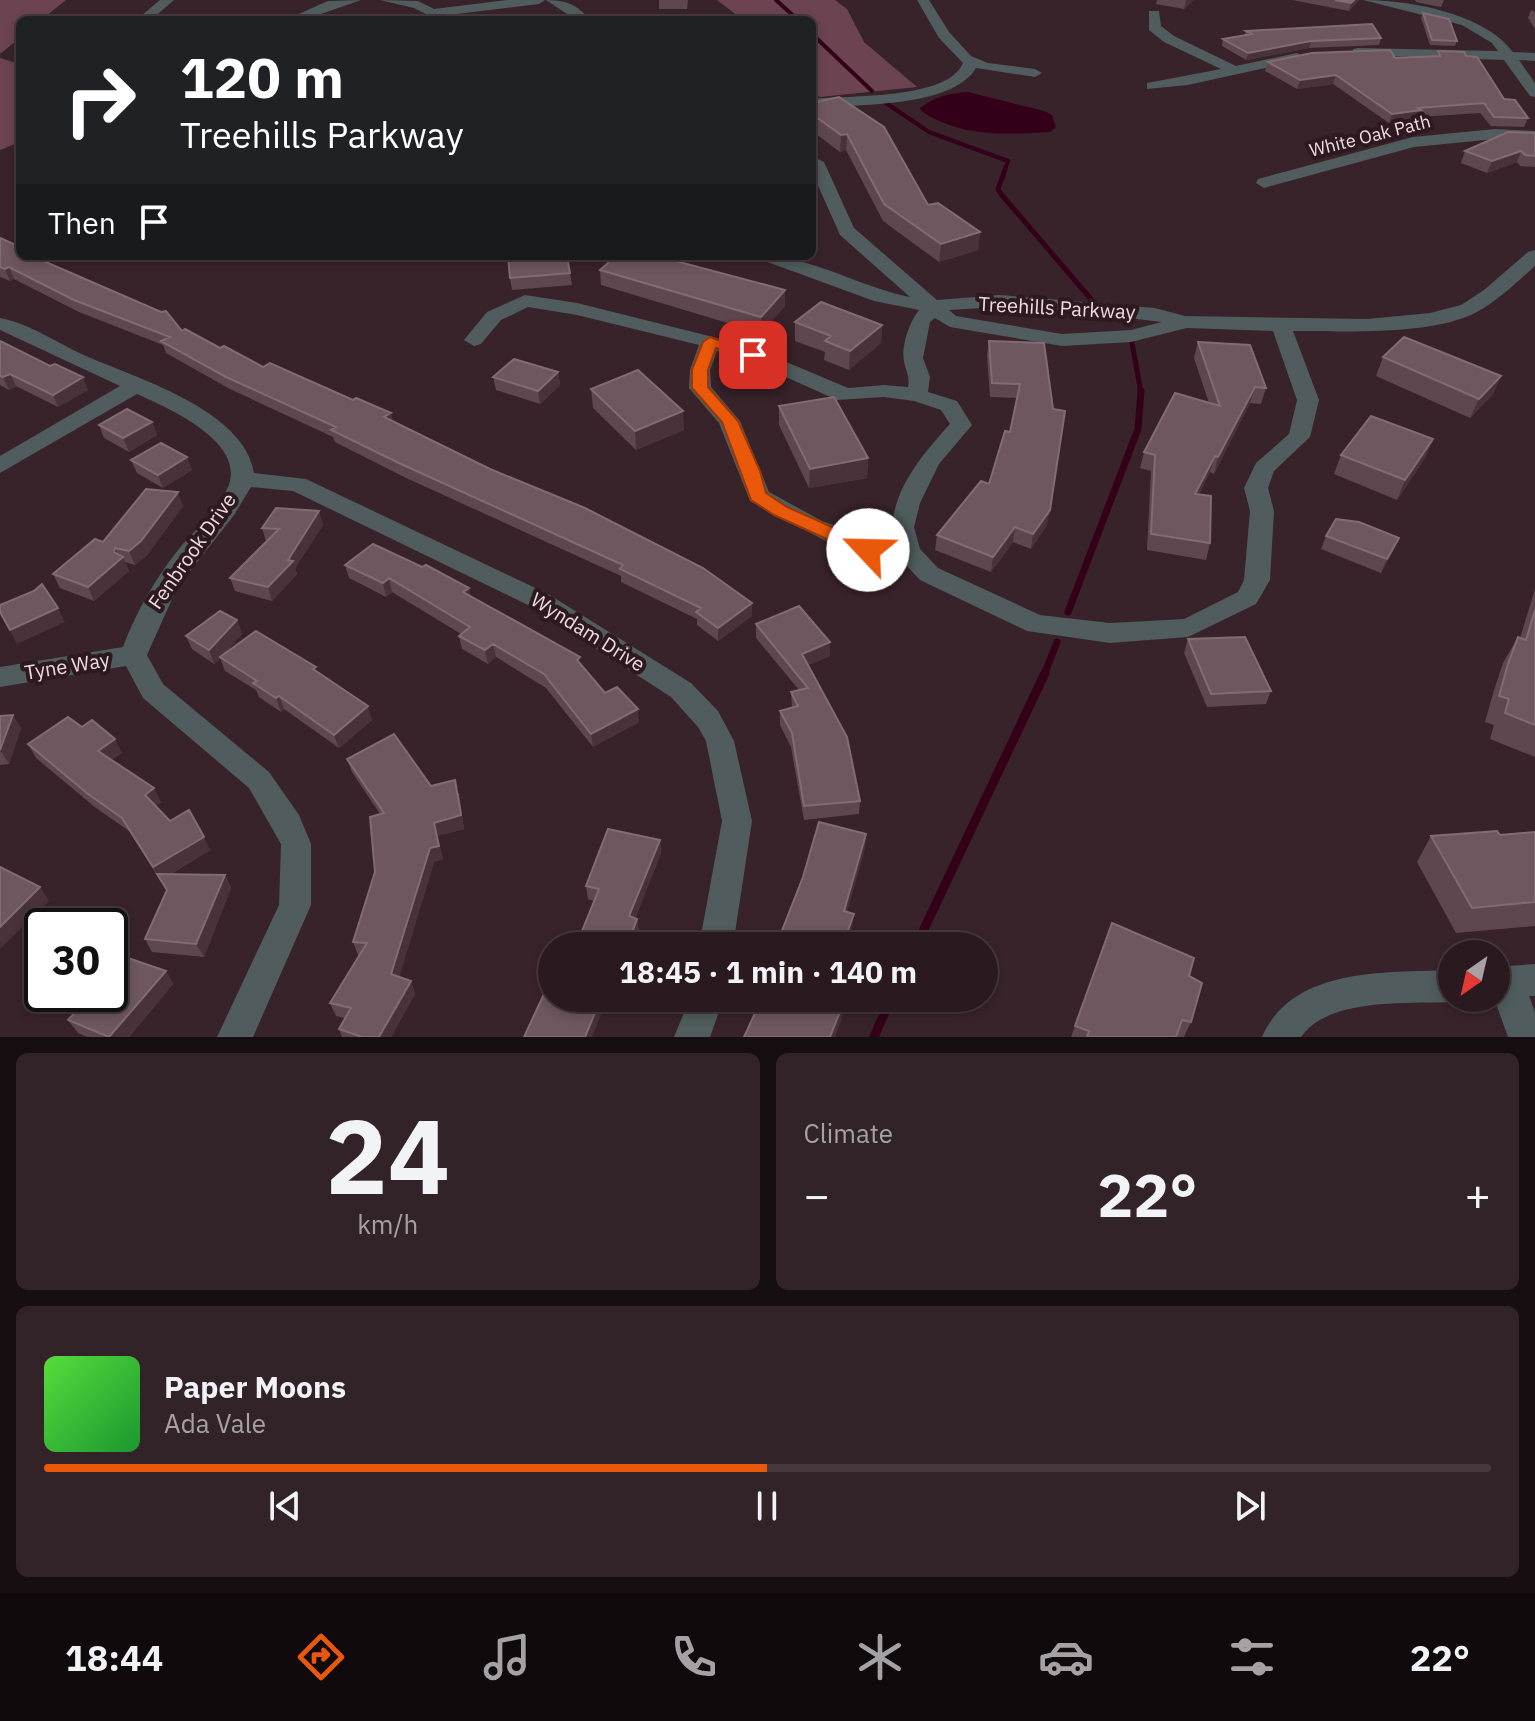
<!DOCTYPE html>
<meta charset="utf-8">
<style>
body{margin:0;font-family:"IBM Plex Sans",sans-serif;background:#322329;color:#f1f3f6;height:100vh;display:flex;flex-direction:column;font-size:30px;white-space:nowrap}
*{box-sizing:border-box;margin:0}
p{font-size:26px;color:#a5a1a5}
.icon{flex:none;width:44px;height:44px;fill:none;stroke:currentColor;stroke-width:2;stroke-linecap:round;stroke-linejoin:round}
.map{position:relative;height:1037px;overflow:hidden}
.panel{display:flex;flex-direction:column;gap:16px;padding:16px;background:#170e12;flex:1}
.panel>*{flex:none}
.banner{position:absolute;left:16px;top:16px;width:800px;height:244px;border-radius:12px;box-shadow:0 4px 12px #0003,0 0 0 2px #46383e;background:#202124;color:#fff;overflow:hidden}
.needle{width:52px;rotate:214deg}
.fabs{position:absolute;left:1438px;top:940px;display:grid;gap:16px}
.fabs a{display:grid;place-items:center;width:72px;height:72px;border-radius:50%;background:#2a1a20;box-shadow:0 4px 12px #0003,0 0 0 2px #46383e;font-size:40px}
.speed{position:absolute;left:24px;top:908px;display:flex;gap:16px;font-size:40px;font-weight:700;text-align:center}
.speed>*{display:grid;place-content:center;width:104px;height:104px;border-radius:50%;background:#2a1a20;box-shadow:0 4px 12px #0003,0 0 0 2px #46383e;line-height:1}
.speed .limit{border:4px solid #111;border-radius:12px;background:#fff;color:#111}
.pin{position:absolute;display:grid;place-items:center;width:68px;height:68px;color:#fff;margin:-34px;border-radius:16px;box-shadow:0 4px 12px #0006}
.me{position:absolute;width:88px;margin:-44px;rotate:294deg;stroke-linejoin:round;filter:drop-shadow(0 0 6px #0008)}
.turn{display:flex;align-items:center;gap:28px;height:168px;padding:0 32px;font-size:36px}
.turn .icon{width:104px;height:104px;stroke-width:2.5}
.turn b{display:block;font-size:56px;line-height:68px}
.then{display:flex;align-items:center;height:76px;padding:0 32px;background:#0003;gap:16px;font-size:30px}
.big{font-size:60px;font-weight:800;line-height:1.1}
.panel .widget{flex:1;display:flex;flex-direction:column;justify-content:center;gap:12px;min-width:0;padding:0 28px;border-radius:12px;background:#322329}
.panel .dial{align-items:center;gap:0}
.dial b{font-size:104px;line-height:1}
.song{display:flex;align-items:center;gap:24px}
.cover{width:96px;height:96px;border-radius:12px;background:linear-gradient(135deg,hsl(110 70% 55%),hsl(130 70% 35%))}
.played{height:8px;border-radius:4px;background:linear-gradient(90deg,#ea580c 50%,#46383e 50%)}
.keys{display:flex;justify-content:space-around;direction:ltr}
.heat{display:flex;justify-content:space-between;align-items:center;font-size:44px;direction:ltr}
.panel .tiles{flex:1;display:grid;gap:16px;grid-template-columns:1fr 1fr}
.widget:last-child{grid-column:span 2}
.trip{position:absolute;left:538px;top:932px;width:460px;height:80px;border-radius:40px;background:#2a1a20;box-shadow:0 4px 12px #0003,0 0 0 2px #46383e;font-weight:800;line-height:80px;text-align:center}
.menu{display:flex;height:128px;justify-content:space-around;align-items:center;background:#110a0d;color:#a5a1a5}
.menu .icon{width:56px;height:56px}
.menu .current{color:#ea580c}
.menu b{font-size:36px;color:#f1f3f6}
.map>svg:first-child{display:block}
.green{fill:#6b4351}
.water{fill:#340019}
.lines{fill:none;stroke-linecap:round;stroke-linejoin:round}
.stream-far3{stroke:#340019;stroke-width:4}
.stream-far2{stroke:#340019;stroke-width:5}
.stream-far1{stroke:#340019;stroke-width:7}
.stream{stroke:#340019;stroke-width:9}
.street{fill:#505c5d;fill-rule:evenodd}
.wall{fill:#5f474f}
.shaded-wall{fill:#49323a}
.building{fill:#6e575f;stroke:#826c73;stroke-width:2}
.route{fill:#ea580c;stroke:#983908;stroke-width:2}
.labels{text-anchor:middle;stroke-width:8;stroke-linejoin:round;paint-order:stroke}
.far-street-label{font-size:18px;fill:#ecdde2;stroke:#2e1920}
.street-label{font-size:20px;fill:#ecdde2;stroke:#2e1920}
</style>
<div class="map">
<svg width="1535" height="1037" viewBox="0 0 1535 1037">
<rect width="100%" height="100%" fill="#38232a"/>
<!-- green -->
<path class="green" d="M0,0H66L41,20H20V38L0,54Z
M717,0H835L847,9L864,42L917,87L820,97L812,94V20H743Z
M0,58L20,64V142L0,150Z"/>
<!-- water -->
<path class="water" d="M968,92L1044,111L1052,115L1056,127L1050,132C1004,135 960,137 921,111L920,108C934,97 950,93 968,92Z"/>
<g class="lines">
<!-- stream-far3 -->
<path class="stream-far3" d="M776,0L798,20
M812,34L872,91
M883,101L929,132L1008,161L1004,172"/>
<!-- stream-far2 -->
<path class="stream-far2" d="M1005,170L998,189L1001,194L1090,298
M1132,343L1141,393"/>
<!-- stream-far1 -->
<path class="stream-far1" d="M1068,612L1138,429L1141,391
M1044,675L1057,642"/>
<!-- stream -->
<path class="stream" d="M916,946L1045,673
M874,1037L891,998"/>
<!-- street -->
<path class="street" d="M160,0H174L151,20H136Z
M361,0L304,20H285L328,1Z
M380,0L418,1L434,9L507,0H545L539,4L432,17L414,8Z
M546,0C565,0 577,4 590,20H576Z
M917,0H929L949,32L971,56L988,63L1035,69L1042,73L1035,77L976,68C951,109 856,103 812,109V99C848,95 948,100 963,63L939,38Z
M1363,0C1409,0 1484,13 1513,52L1535,53V61L1519,60L1535,83V97L1530,96L1504,60L1353,55V49L1358,48L1498,51L1492,43L1462,25Z
M1149,11H1159L1161,26L1174,36L1236,66L1297,53L1304,57L1297,61L1188,85L1147,89V83L1221,69L1164,42L1149,30Z
M1495,129L1535,131V141L1495,139L1414,147L1264,188L1256,183L1258,179L1413,137Z
M812,156L824,162L854,228L937,300L1000,295L1155,308L1185,316L1367,319L1430,313L1461,305L1484,290L1528,252L1535,250V266C1517,282 1499,300 1477,312C1432,336 1344,331 1293,331L1319,400L1310,437L1274,471L1268,488L1274,511L1270,580L1256,604L1188,637L1110,643L1027,631L920,580L907,566L824,540L750,501L719,423L689,388L690,370L699,345L577,315L528,307L501,320L481,344L474,346L464,340L487,312L525,295L577,303L717,338L760,351L848,388L884,385L908,387C910,376 906,372 904,361C901,346 910,321 919,310L874,301L762,260L760,256C812,256 859,287 910,297L840,235L812,172ZM1000,307L1069,311L1162,322L1131,330L1062,334L956,316L949,310ZM935,318L950,327L1062,346L1131,342L1187,328L1273,331L1297,400L1289,434L1256,463L1244,488L1250,511L1244,580L1238,592L1184,619L1110,623L1040,615L938,568L920,549L914,527L920,503L939,464L972,425L957,401L928,392L930,377L923,358L930,322ZM717,351L746,359L837,400L884,397L914,401L941,410L950,424C920,457 884,499 894,546L822,521L769,492L740,421L711,387L710,370Z
M0,318C31,324 55,342 84,355C135,378 244,409 254,473L306,479L548,594L691,683L718,711L734,741L752,821L733,946H699L722,821L706,741L698,727L671,697L530,606L293,491L251,487L234,515L177,588L147,655L163,684L269,772L299,815L311,844V905L253,1037H217L279,905L281,844L249,788L143,698L126,666L0,687V667L123,647C136,612 155,579 178,550C194,530 218,511 228,487C247,442 168,408 137,394L0,473V456L120,386L0,330Z
M1535,964V996H1529L1535,1012V1037H1508L1494,998L1496,967Z
M1452,970V998H1462L1452,1002C1408,1004 1329,997 1301,1037H1262C1293,966 1387,973 1452,970Z
M690,998H724L710,1037H674Z"/>
</g>
<!-- wall -->
<path class="wall" d="M659,0H688L687,9H659Z
M1157,0H1194L1184,9L1156,4Z
M1292,0H1359L1349,11Z
M1415,0H1444L1441,7L1416,2Z
M1531,10L1535,12V29L1528,18Z
M1423,13L1457,41L1455,46L1430,45L1421,18Z
M1246,31L1381,38L1379,45L1309,48L1246,60L1222,46L1223,39L1245,35Z
M1438,51L1466,56L1504,99L1528,118L1524,127L1491,126L1480,113L1418,117L1417,119L1389,123L1333,84L1297,89L1265,71L1268,62L1436,57Z
M812,103L928,205L980,232L978,250L939,262L883,221L846,150L840,152L812,131Z
M1535,133V167L1520,166L1517,162L1487,173L1461,163L1465,151Z
M0,238L20,256H36L37,258L182,331L263,367L393,421L752,616L718,641L697,625V619L621,582V576L404,477L335,442L333,437L230,389L166,353L163,345L79,312L14,279L10,281L0,277Z
M567,256L572,285L512,290L510,278Z
M600,270L785,306L761,333L601,285Z
M795,322L882,325L881,343L849,370L824,360L825,352L795,341Z
M0,341L88,390L58,407L16,386L9,390L0,385Z
M989,341L1044,343L1047,525L1031,549L1013,542L991,572L935,550L937,535L989,484L1010,432L1017,398L990,397L987,355Z
M1198,342L1266,388L1261,404L1250,403L1214,474L1210,472L1199,494L1210,543L1206,560L1147,550L1151,471L1140,468L1144,452L1209,403L1194,358Z
M1383,357L1501,376L1493,394L1470,418L1376,376Z
M558,372L560,385L540,404L496,390L493,377Z
M591,389L684,430L636,450L593,408Z
M779,406L868,458L867,478L809,488L779,425Z
M152,422L157,435L129,452L104,438L99,425Z
M1433,439L1425,458L1397,500L1334,474L1341,455Z
M131,460L192,470L163,488L137,473Z
M183,506L147,555L135,565L125,562L129,571L94,601L60,588L53,574L103,542Z
M323,525L295,568L297,574L272,601L235,591L230,578L266,541L262,528Z
M1326,536L1399,538L1381,573L1321,549Z
M345,565L422,567L469,588L471,597L582,665L605,693L639,722L593,747L546,688L496,657L488,664L462,649L459,636L461,634L392,592L386,597L349,578Z
M1535,589V757L1490,739L1494,725L1485,722L1494,690L1503,663L1518,637L1520,638Z
M237,620L242,634L222,656L317,672L372,720L339,748L284,709L281,712L259,697L256,690L225,671L220,658L214,664L192,649L186,636Z
M756,624L830,656L808,665L860,801L859,814L804,820L791,747L780,725V711L792,708L791,692L799,690L756,638Z
M1188,639L1271,691L1266,704L1207,707L1184,653Z
M0,716L21,728L9,764L0,765Z
M28,744L122,753L111,760L161,802L156,806L170,821L210,850L171,874L225,875L231,888L204,957L152,952L145,939L167,891L160,880L129,831L96,808L36,758Z
M347,759L431,786L459,793L464,829L437,836L443,859L434,862L399,977L411,981L415,994L391,1037H342L339,1029L345,1018L336,1016L330,1003L359,955H358L353,942L375,872L380,814L352,772Z
M1535,832V926L1456,933L1417,862L1431,836L1500,835Z
M660,840L661,853L635,918L637,919L639,932L594,901L588,899L586,886Z
M166,971L173,984L129,1037H87L78,1033L68,1020Z
M1189,976L1191,1022L1184,1037H1071L1075,1026Z"/>
<!-- shaded-wall -->
<path class="shaded-wall" d="M1186,0H1194L1184,9Z
M1354,0H1359L1349,11L1351,3Z
M1311,41L1309,48L1246,60L1248,53Z
M1336,75L1333,84L1297,89L1300,80Z
M1421,110L1417,119L1389,123L1392,114Z
M847,134L846,150L840,152L841,135Z
M1521,151L1517,162L1487,173L1492,161Z
M980,232L978,250L939,262L941,244Z
M9,267L14,279L10,281L5,269Z
M785,290V306L761,333V317Z
M882,325L881,343L849,370L850,351Z
M558,372L560,385L540,404L538,391Z
M10,374L16,386L9,390L3,377Z
M1501,376L1493,394L1470,418L1479,399Z
M83,377L88,390L58,407L53,395Z
M1255,387L1250,403L1214,474L1218,457Z
M683,411L684,430L636,450L635,431Z
M391,413L394,425L384,417Z
M152,422L157,435L129,452L123,438Z
M1433,439L1425,458L1397,500L1405,480Z
M1215,456L1210,472L1190,510L1195,494Z
M187,457L192,470L163,488L158,475Z
M868,458L867,478L809,488L810,469Z
M178,492L183,506L147,555L135,565L129,551Z
M1050,510L1047,525L1031,549L1033,534Z
M319,511L323,525L295,568L297,574L272,601L268,587L288,560Z
M1015,527L1013,542L991,572L993,557Z
M1399,538L1393,551L1381,573L1387,559Z
M115,548L120,559L123,557L129,571L94,601L88,587Z
M389,578L392,592L386,597L383,583Z
M469,588L472,601L463,592Z
M752,603V616L718,641V628Z
M58,608L65,622L17,644L10,630Z
M237,620L242,634L214,664L209,650Z
M830,642V656L802,667V654Z
M493,644L496,657L488,664L485,650Z
M279,696L284,709L281,712L276,698Z
M368,706L372,720L339,748L334,735Z
M638,709L639,722L593,747L591,734Z
M13,715L21,728L9,764L0,750Z
M115,739L122,753L105,765L98,751Z
M455,780L464,829L437,836L443,859L434,862L396,987L391,974L430,848L434,823Z
M154,788L161,802L152,809L145,795Z
M866,834L865,849L843,926L844,911Z
M204,837L210,850L160,880L153,867Z
M660,840L661,853L631,930L629,916Z
M225,875L231,888L204,957L196,944Z
M40,887L49,901L0,949V927Z
M854,914L852,929L847,946H842Z
M637,919L639,932L634,946H627Z
M166,971L173,984L129,1037H109Z
M411,981L415,994L391,1037H379Z
M601,998H608L592,1037H585Z
M843,1004L842,1019L835,1037H830Z"/>
<!-- building -->
<path class="building" d="M1335,0H1354L1351,3Z
M1423,13L1449,19L1457,41L1432,40Z
M1372,24L1381,38L1311,41L1248,53L1223,39L1252,34L1246,31Z
M1390,50L1395,58L1440,56L1438,51L1464,52L1466,56L1477,57L1504,99L1515,100L1528,118L1494,117L1484,103L1418,108L1421,110L1392,114L1336,75L1300,80L1268,62L1312,53Z
M839,97L884,127L928,205L938,203L980,232L941,244L884,204L847,134L841,135L812,114V103Z
M1508,132L1535,133V156L1525,155L1521,151L1492,161L1465,151Z
M0,238L20,247V256H32L161,312L166,311L182,331L185,329L220,348L224,346L263,367L270,363L353,400L356,398L391,413L384,417L490,469L585,508L703,568L752,603L718,628L696,612L701,608L620,569L623,565L401,464L331,430L336,427L226,377L161,341L170,337L74,300L9,267L5,269L0,267Z
M522,256H567L570,273L510,278L508,257Z
M616,256H657L785,290L761,317L600,270Z
M821,302L882,325L850,351L825,341L831,336L795,322Z
M1404,337L1501,376L1479,399L1383,357Z
M0,341L50,366L55,364L83,377L53,395L10,374L3,377L0,376Z
M989,341L1044,343L1053,409L1065,411L1050,510L1033,534L1015,527L993,557L937,535L981,481L989,484L1005,431L1010,432L1020,384L992,383Z
M1198,342L1250,345L1266,388L1255,387L1218,457L1215,456L1195,494L1211,496L1210,543L1151,534L1155,455L1144,452L1175,393L1220,406Z
M514,359L558,372L538,391L493,377Z
M638,370L683,411L635,431L591,389Z
M834,397L868,458L810,469L779,406Z
M127,409L152,422L123,438L99,425Z
M1371,416L1433,439L1405,480L1341,455Z
M161,443L187,457L158,475L131,460Z
M146,489L178,492L141,541L129,551L115,548L114,552L123,557L88,587L53,574L95,539L103,542Z
M276,508L319,511L288,560L293,561L268,587L230,578L279,529L262,528Z
M1336,519L1359,522L1399,538L1387,559L1326,536Z
M373,544L422,567L426,565L469,588L463,592L580,657L577,660L605,693L617,687L638,709L591,734L544,674L493,644L485,650L459,636L470,627L389,578L383,583L345,565Z
M42,584L58,608L10,630L0,612V605L34,591Z
M799,606L830,642L802,654L847,737L860,801L804,806L792,733L780,711L798,706L791,692L808,688L756,624Z
M1535,610V725L1505,713L1509,699L1499,696L1508,664L1518,637L1526,640Z
M220,611L237,620L209,650L186,636Z
M256,631L316,667L313,669L368,706L334,735L279,696L276,698L253,683L257,681L220,657Z
M1245,637L1271,691L1211,694L1188,639Z
M13,715L0,750V716Z
M68,717L82,727L92,720L115,739L98,751L154,788L145,795L170,821L189,810L204,837L153,867L122,818L88,794L28,744Z
M394,734L431,786L455,780L461,815L434,823L439,846L430,848L391,974L411,981L379,1037H362L339,1029L351,1008L330,1003L367,943L353,942L375,872L370,817L384,813L347,759Z
M819,822L866,834L844,911L854,914L842,946H776L803,877Z
M608,829L660,840L629,916L637,919L627,946H576L599,889L586,886Z
M1497,831L1500,835L1535,832V902L1472,908L1431,836Z
M0,867L40,887L0,927Z
M157,874L225,875L196,944L145,939L167,890Z
M1112,923L1194,958L1189,976L1202,983L1191,1022L1182,1020L1176,1037H1087L1089,1031L1075,1026Z
M125,957L166,971L109,1037L68,1020L92,994H110V973Z
M550,981L552,982V998H601L585,1037H524Z
M762,998H828L843,1004L830,1037H744Z"/>
<!-- route -->
<path class="route" d="M710,337L761,355L753,359L716,348L708,370V387L738,421L760,471L766,493L787,507L875,546L878,550L875,555H862L774,515L751,500L722,422L692,388V370L703,342Z"/>
<g class="labels">
<!-- far-street labels -->
<g class="far-street-label">
<text transform="translate(1370 136) rotate(-14)" y="6">White Oak Path</text>
</g>
<!-- street labels -->
<g class="street-label">
<text transform="translate(1057 308) rotate(3)" y="7">Treehills Parkway</text>
<text transform="translate(192 551) rotate(-55)" y="7">Fenbrook Drive</text>
<text transform="translate(588 632) rotate(32)" y="7">Wyndam Drive</text>
<text transform="translate(67 666) rotate(-9)" y="7">Tyne Way</text>
</g>
</g>
</svg>
<div class="fabs">
<a><svg class="needle" viewBox="-14 -14 28 28"><path d="M0-13l5 13h-10z" fill="#e53935"/><path d="M0 13l5-13h-10z" fill="#a5a1a5"/></svg></a>
</div>
<div class="speed"><div class="limit">30</div></div>
<div class="pin" style="left:753px;top:355px;background:#d93025"><svg class="icon" aria-label="arrive" viewBox="0 0 24 24"><path d="M6 21V4h12l-3 4 3 4H6"/></svg></div>
<svg class="me" style="left:868px;top:550px" viewBox="-20 -20 40 40"><circle r="19" fill="#fff"/><path d="M0-13L10 11 0 6-10 11z" fill="#ea580c"/></svg>
<div class="trip">18:45 · 1 min · 140 m</div>
<div class="banner">
<div class="turn"><svg class="icon" aria-label="right" viewBox="0 0 24 24"><path d="M7 20v-9h11M14 6l5 5-5 5"/></svg><div><b>120 m</b>Treehills Parkway</div></div>
<div class="then">Then<svg class="icon" aria-label="arrive" viewBox="0 0 24 24"><path d="M6 21V4h12l-3 4 3 4H6"/></svg></div>
</div>
</div>
<section class="panel">
<div class="tiles">
<div class="widget dial"><b>24</b><p>km/h</p></div>
<div class="widget"><p>Climate</p>
<div class="heat"><a>−</a><b class="big">22°</b><a>+</a></div>
</div>
<div class="widget">
<div class="song"><i class="cover"></i><div><b>Paper Moons</b><p>Ada Vale</p></div></div>
<div class="played"></div>
<div class="keys"><svg class="icon" aria-label="previous" viewBox="0 0 24 24"><path d="M18 5L8 12l10 7zM5 5v14"/></svg><svg class="icon" aria-label="pause" viewBox="0 0 24 24"><path d="M8 5v14M16 5v14"/></svg><svg class="icon" aria-label="next" viewBox="0 0 24 24"><path d="M6 5l10 7-10 7zM19 5v14"/></svg></div>
</div>
</div>
</section>
<nav class="menu">
<b>18:44</b>
<svg class="icon current" aria-label="directions" viewBox="0 0 24 24"><path d="M12 3l9 9-9 9-9-9zM9 14v-3h6M13 9l2 2-2 2"/></svg>
<svg class="icon" aria-label="music" viewBox="0 0 24 24"><path d="M9 18V5l10-2v13"/><circle cx="6" cy="18" r="3"/><circle cx="16" cy="16" r="3"/></svg>
<svg class="icon" aria-label="phone" viewBox="0 0 24 24"><path d="M5 4h4l2 5-3 2q2 4 5 5l2-3 5 2v4C11 20 4 13 5 4z"/></svg>
<svg class="icon" aria-label="climate" viewBox="0 0 24 24"><path d="M12 3v18M4 7l16 10M4 17L20 7"/></svg>
<svg class="icon" aria-label="car" viewBox="0 0 24 24"><path d="M5 17H2v-5l4-1 3-4h7l3 4 3 1v5h-3M9 17h6M6 11h13"/><circle cx="7" cy="17" r="2"/><circle cx="17" cy="17" r="2"/></svg>
<svg class="icon" aria-label="filters" viewBox="0 0 24 24"><path d="M4 7h16M4 17h16"/><circle cx="9" cy="7" r="2"/><circle cx="15" cy="17" r="2"/></svg>
<b>22°</b>
</nav>
